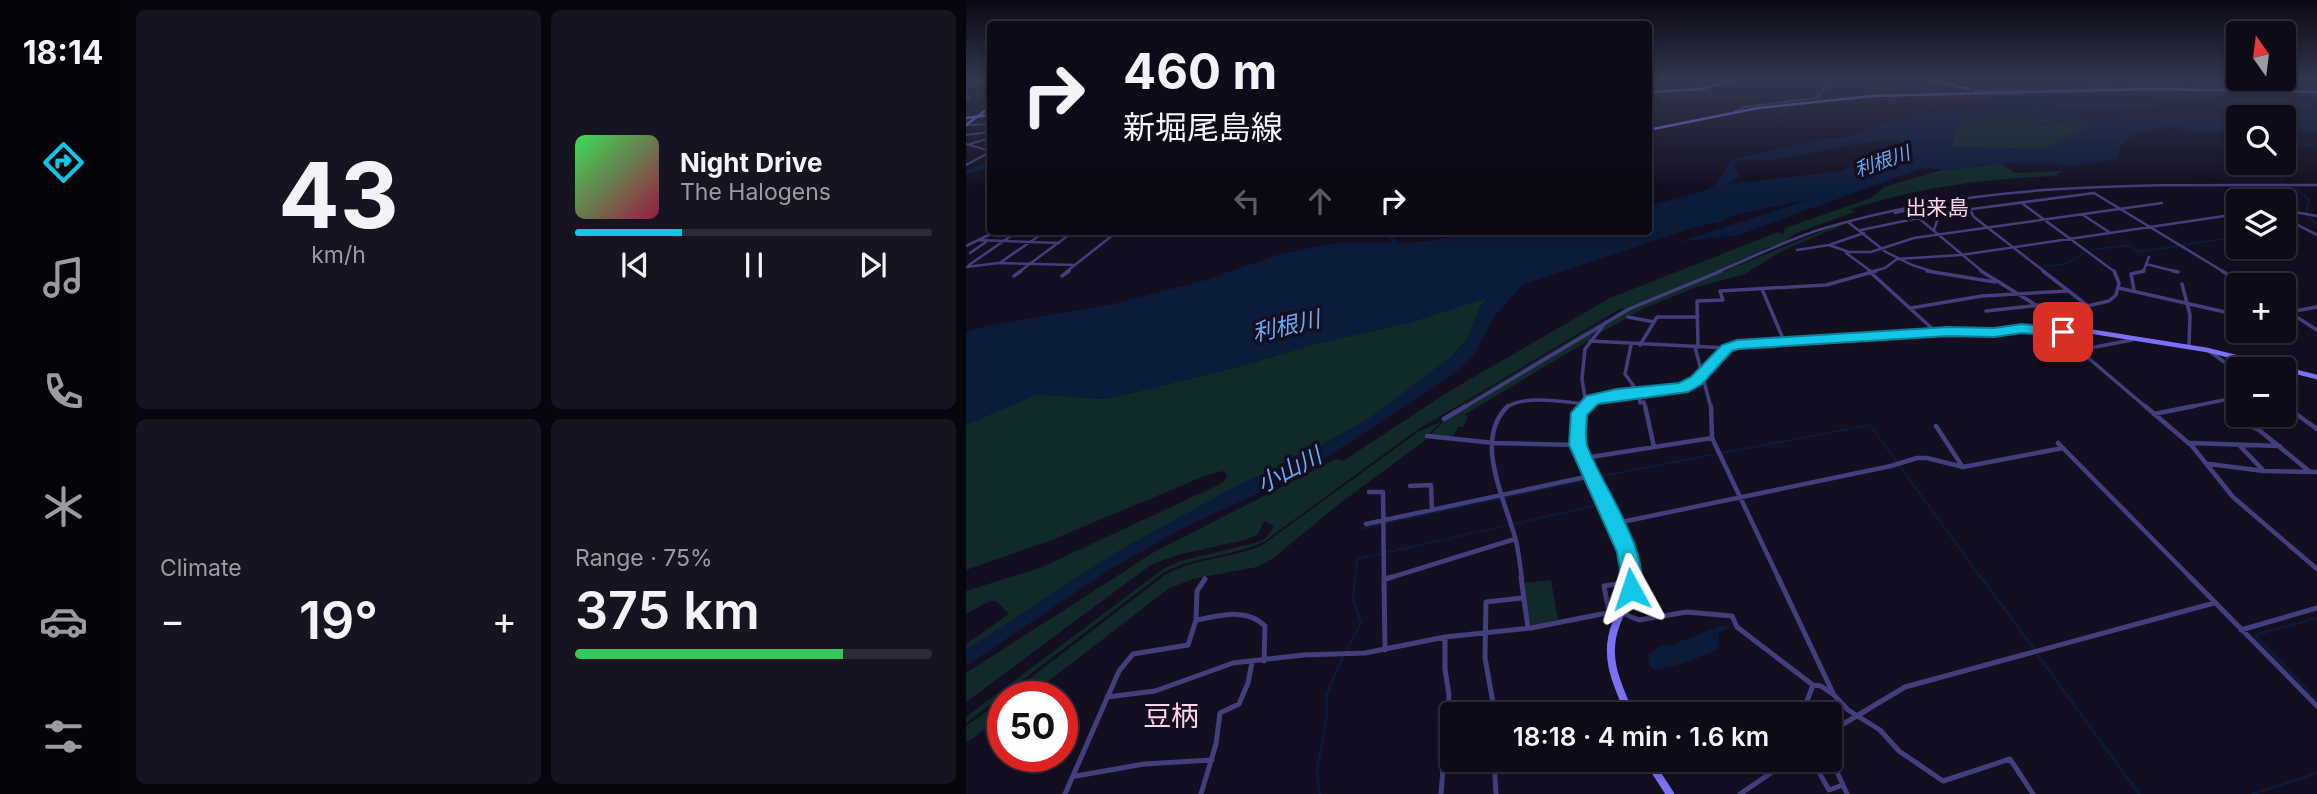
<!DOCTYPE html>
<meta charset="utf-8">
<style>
body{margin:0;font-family:Inter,"Noto Sans JP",sans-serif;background:#171421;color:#f1f3f6;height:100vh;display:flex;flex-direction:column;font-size:26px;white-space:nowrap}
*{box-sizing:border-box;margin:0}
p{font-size:23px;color:#9b9ba2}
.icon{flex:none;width:38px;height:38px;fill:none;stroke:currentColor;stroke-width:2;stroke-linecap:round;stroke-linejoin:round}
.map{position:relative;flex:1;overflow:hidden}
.details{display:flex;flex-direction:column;gap:10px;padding:10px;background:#08060d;width:840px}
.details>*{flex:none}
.guide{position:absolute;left:21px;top:21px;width:665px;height:214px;border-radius:7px;box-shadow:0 4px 10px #0003,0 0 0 2px #2e2b37;background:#0e0b18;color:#f1f3f6;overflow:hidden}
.needle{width:46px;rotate:346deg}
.controls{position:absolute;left:1260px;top:21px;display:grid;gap:14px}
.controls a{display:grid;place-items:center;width:70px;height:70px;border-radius:7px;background:#0e0b18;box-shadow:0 4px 10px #0003,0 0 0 2px #2e2b37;font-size:35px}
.speed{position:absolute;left:21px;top:681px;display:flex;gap:14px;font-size:35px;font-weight:700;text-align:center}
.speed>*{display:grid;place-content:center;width:91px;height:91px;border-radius:50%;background:#0e0b18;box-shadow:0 4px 10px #0003,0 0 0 2px #2e2b37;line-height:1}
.speed .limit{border:10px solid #d22;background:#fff;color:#111}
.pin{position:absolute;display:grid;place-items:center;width:60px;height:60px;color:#fff;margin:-30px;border-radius:14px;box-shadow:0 4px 10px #0006}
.me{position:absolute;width:77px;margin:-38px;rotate:355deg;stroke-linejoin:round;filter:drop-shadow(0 0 5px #0008)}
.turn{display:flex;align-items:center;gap:24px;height:147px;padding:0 21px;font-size:32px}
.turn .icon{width:91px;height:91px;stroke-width:2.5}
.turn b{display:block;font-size:49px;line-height:60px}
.lanes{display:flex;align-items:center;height:66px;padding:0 21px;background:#0003;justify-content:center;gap:35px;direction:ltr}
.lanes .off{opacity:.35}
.big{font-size:52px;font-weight:600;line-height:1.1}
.details .tile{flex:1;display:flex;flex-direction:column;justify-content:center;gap:10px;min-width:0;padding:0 24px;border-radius:10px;background:#171421}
.details .dial{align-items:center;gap:0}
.dial b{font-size:91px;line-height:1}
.song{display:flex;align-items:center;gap:21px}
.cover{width:84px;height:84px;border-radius:10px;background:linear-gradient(135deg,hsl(130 70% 55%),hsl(340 70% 35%))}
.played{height:7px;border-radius:4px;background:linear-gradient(90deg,#13c6e7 30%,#2e2b37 30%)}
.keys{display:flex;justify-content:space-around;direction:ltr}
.heat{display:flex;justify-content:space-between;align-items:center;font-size:38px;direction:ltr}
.charge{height:10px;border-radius:5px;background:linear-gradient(90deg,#34c759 75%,#2e2b37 0)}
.details .tiles{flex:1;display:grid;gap:10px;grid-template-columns:repeat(2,1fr)}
.trip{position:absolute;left:474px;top:702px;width:402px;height:70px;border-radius:7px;background:#0e0b18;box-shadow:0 4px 10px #0003,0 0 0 2px #2e2b37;font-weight:600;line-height:70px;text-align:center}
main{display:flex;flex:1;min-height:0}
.tab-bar{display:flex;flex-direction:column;width:126px;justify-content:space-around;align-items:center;background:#06040a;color:#9b9ba2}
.tab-bar .icon{width:49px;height:49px}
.tab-bar .current{color:#13c6e7}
.tab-bar b{font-size:32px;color:#f1f3f6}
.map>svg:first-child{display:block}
.green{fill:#12292a}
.water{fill:#0d1b3b;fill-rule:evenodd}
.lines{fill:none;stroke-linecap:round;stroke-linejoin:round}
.stream-far1{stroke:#0d1b3b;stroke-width:2}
.stream{stroke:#0d1b3b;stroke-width:2.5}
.river{stroke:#0d1b3b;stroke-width:4.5}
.street-far4{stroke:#433e7c;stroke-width:2}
.street-far3{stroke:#433e7c;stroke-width:2.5}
.street-far2{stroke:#433e7c;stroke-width:3.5}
.street-far1{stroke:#433e7c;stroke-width:4.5}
.street{stroke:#433e7c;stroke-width:5}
.secondary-far3{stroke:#7b71f4;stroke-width:2.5}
.secondary-far2{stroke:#7b71f4;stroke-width:4.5}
.secondary-far1{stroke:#7b71f4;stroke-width:6}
.secondary{stroke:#7b71f4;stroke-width:8}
.route{fill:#13c6e7;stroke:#0c8196;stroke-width:2}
.labels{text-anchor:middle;stroke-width:7;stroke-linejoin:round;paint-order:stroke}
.far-water-label{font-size:19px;font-style:italic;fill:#68abf3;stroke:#130f20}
.far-quarter-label{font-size:21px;fill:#fcd4eb;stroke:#130f20}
.water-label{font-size:23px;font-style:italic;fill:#68abf3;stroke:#130f20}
.near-neighbourhood-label{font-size:28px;fill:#fcd4eb;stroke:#130f20}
</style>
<main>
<nav class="tab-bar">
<b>18:14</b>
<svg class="icon current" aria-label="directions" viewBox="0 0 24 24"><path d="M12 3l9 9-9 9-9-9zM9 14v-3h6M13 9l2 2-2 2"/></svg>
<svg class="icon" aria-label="music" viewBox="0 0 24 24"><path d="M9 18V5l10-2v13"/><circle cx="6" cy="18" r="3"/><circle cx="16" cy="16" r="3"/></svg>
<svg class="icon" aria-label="phone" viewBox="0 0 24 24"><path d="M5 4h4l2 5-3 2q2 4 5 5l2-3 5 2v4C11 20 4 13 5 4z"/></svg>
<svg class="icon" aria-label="climate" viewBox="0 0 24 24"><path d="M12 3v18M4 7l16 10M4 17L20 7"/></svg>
<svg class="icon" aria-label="car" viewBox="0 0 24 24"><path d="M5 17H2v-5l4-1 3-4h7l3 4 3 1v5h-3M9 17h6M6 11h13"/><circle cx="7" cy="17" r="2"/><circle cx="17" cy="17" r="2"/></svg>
<svg class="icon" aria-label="filters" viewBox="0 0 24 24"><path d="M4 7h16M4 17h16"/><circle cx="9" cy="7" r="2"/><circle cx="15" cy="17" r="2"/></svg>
</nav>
<section class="details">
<div class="tiles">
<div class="tile dial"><b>43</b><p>km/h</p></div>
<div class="tile">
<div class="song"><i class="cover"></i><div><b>Night Drive</b><p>The Halogens</p></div></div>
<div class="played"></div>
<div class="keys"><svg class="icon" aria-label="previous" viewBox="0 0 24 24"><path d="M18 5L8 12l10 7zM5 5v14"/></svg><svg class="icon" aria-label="pause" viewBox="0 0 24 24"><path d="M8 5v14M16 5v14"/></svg><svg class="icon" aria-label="next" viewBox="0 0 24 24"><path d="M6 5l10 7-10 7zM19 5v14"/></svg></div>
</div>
<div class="tile"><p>Climate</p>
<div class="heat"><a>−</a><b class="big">19°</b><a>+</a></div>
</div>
<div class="tile"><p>Range · 75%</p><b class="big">375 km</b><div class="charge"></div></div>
</div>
</section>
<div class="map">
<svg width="1351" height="794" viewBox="0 0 1351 794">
<rect width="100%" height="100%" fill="#130f20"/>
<!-- green -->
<path class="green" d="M1048,113L1072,114L1093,121L1060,126L1102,123L1124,126L1077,149L985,147C990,115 1022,117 1048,113Z
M1033,162L1049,173L1097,171L1090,174L1092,176C1022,178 953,187 885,209L889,212L828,234L821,240H827L796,250L798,252L646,317L659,308L652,310L451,430L299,541C267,557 228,556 197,573L0,723V717L197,569L214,561L289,543L300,538L308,526L298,521L292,534L279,540L215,554L186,564L0,702V673L190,551L370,459L377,461L482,392L644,298L812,232L817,235L819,228L905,198L918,187L990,166Z
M878,222L882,223L816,251L779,274L730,287L679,308L630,335L640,325L664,310Z
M522,297L513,309L501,339L485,357L401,420L334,457L265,489L151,552L0,650V644L43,614L30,601H24L0,614V591L74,568L252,485L259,481L261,475L257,471L241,475L83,541L0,570V425L71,394L136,399L161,394L275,366L349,344L442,323Z
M648,314L592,351L459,427Z
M638,324L620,342L498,415L502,416L497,427H492L487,437L464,435L480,419Z
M476,421L460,437L462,438L373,504L306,559L291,567L226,579L202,589L63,696H41L199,575C228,558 264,559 295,546L452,432Z
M585,580L592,620L565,626L556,583Z
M37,700V716L0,743V726Z"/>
<!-- water -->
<path class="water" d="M1249,93L1290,97L1302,95L1351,104L1341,105L1351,109L1293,105L1351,113V131L1318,130V117H1272V132H1227L1207,126L1170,133L1154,146L1152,159L1102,167L1086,163H1043L986,170L957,168L772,235L713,242L845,199L771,214L756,221L726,228L558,284L529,315L507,356L491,372L338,472L219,527L143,570L0,666V650L151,552L265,489L334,457L401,420L485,357L501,339L513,309L521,298L442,323L349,344L275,366L161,394L136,399L71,394L0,425V333L16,327L147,304L240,280L311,255L358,245L384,242L446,243L527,231H682L683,206L740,190L749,185L766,159L858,139L877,138L919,123L942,120L963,113L1033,102L1101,96ZM1191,102H1253V105L1347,116L1157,117L1133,122L1094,111L1098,106L1138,104L1104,109L1186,105ZM1048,113L1072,114L1091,121L1053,126L1102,123L1123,126L1077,149L986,147C989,115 1023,117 1048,113ZM928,139L934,141L935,144L925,152L874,171L762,184L773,177L768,167L769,162C783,157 794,162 808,160C847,152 887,144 928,139Z
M757,625L763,628L753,633L752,649C731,658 713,666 689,670L684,667L682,656L695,645L703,646Z"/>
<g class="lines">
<!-- stream-far1 -->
<path class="stream-far1" d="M1318,142L1351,146
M1318,151L1327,148L1319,143
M1309,163L1316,180
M1329,188L1343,200L1340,212L1351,226
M1216,245L1270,237
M1125,250L1162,245L1173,252L1212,246
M1075,267L1100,264L1119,252
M756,453L904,425L1016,579
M631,477L750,454
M643,502L654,521
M548,524L635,504
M393,529L624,479
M389,579L391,559L543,525"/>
<!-- stream -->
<path class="stream" d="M1015,577L1068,649
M1351,618L1289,635L1351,700
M380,651L395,623L387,600L389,577
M1071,654L1173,794
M354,794L351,771L361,713V694L377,656
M1287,794L1351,773"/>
<!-- river -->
<path class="river" d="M0,172L24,165
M421,231L432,247"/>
<!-- street-far4 -->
<path class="street-far4" d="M685,80L695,82
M816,81L820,80
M17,83L22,84L24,90
M1127,86L1140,84L1134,80
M0,88L20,80
M1223,89L1242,86L1266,90
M689,91L697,80
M1008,91L1215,88
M0,93L3,98L0,99
M778,107L850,98L866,80
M768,112L778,107
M0,125L24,124
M0,135L24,132
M0,144L24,151
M4,144L24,138
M0,165L24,152"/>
<!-- street-far3 -->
<path class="street-far3" d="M1268,193L1284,201
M996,196L1008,217L1079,272
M21,197L24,196
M1057,204L1149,272
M1006,209L1128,193L1258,272
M1318,210L1351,216
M929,213L943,210L1017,272
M952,215L971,216
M1117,215L1143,232
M1318,218L1351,235
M882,222L920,252L946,265L968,272
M895,230L953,218
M968,230L977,203
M12,240L93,243
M863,245L883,252H905L948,238L1196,203
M0,246L31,231
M831,250L863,245L898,233
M4,253L20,242
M880,253L906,272
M35,262L80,231
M1180,264L1212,272
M3,265L52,231
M0,267L33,263L109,265
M53,272L108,231
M100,272L152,231
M751,272C786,258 822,239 859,228C1018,180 1187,185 1351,185
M904,272L919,268L931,259L995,255L1272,214
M1174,272H1177L1183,257"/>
<!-- street-far2 -->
<path class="street-far2" d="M903,271L970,332
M961,271L1029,282
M1015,271L1081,312L1113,350L1181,408
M1077,271L1122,306
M1207,271L1212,272
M1256,271L1279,285
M48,276L55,271
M96,276L103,271
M1216,284L1224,315L1223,346
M1153,288L1272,315
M796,289L818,341
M1168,290L1165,274L1178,271
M945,308L1016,296L1102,291
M1318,309L1351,330
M1020,311L1075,305L1121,306L1143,301L1150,295L1153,283L1148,271
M1318,313L1351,307
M662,317L688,322
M624,341L761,348
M665,345L659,374L672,392L674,403L678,402L679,408
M674,345L691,317H732
M729,347L745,408
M732,347L731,301L757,300L754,291L860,285L910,271
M1113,350L1166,340
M1243,351L1272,372
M1318,388L1329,385L1324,357
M1318,405L1322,408
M497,408L663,309L755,271
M540,408C556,394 600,402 620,404L616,379L619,349L640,322
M1219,408L1272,397"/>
<!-- street-far1 -->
<path class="street-far1" d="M542,406C506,440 540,501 550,541C553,553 554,566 556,579
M679,406L688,447
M745,406L746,438L813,579
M1179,406L1226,446L1267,497L1351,569
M1319,406L1351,429
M1188,414L1228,406
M478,419L500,406
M1282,425L1293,430L1343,471
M970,426L996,466
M461,436L528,443L612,445
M1092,443L1226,579
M1225,443L1314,446
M1274,446L1297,470
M618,458L746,438
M1243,464L1298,471L1351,472
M444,486L465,485L466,510
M403,492H417L418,579
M651,523L925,466L951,458H961L997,467L1097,448
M400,524L624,476
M420,579L549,539"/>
<!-- street -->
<path class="street" d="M418,577L419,650
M555,577L562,628
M812,577L867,693
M1224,577L1351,706
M419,579L426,577
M643,612L638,586L663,582
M230,620C254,616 280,607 299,626L298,661
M1275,630L1351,608
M141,697L189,691L267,663L338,655L399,653L479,637L565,628L651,611L673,620L721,612L766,616L771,627L847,685L855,686L868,695L882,710L914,730L933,751L977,781L1044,759L1067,794
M529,714L519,658L520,602L556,598
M818,714L841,701L847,685
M864,732L939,687L1248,603
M864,756L881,794
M528,760L530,794
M846,760L863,790L877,785
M110,776L178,764L246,760
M99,794L153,671L167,654L222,645L230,620L231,591L239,579
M235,794L250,744L254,713L273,704L282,683L286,662
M475,794L483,695L479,669V637
M774,794L824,760"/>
<!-- secondary-far3 -->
<path class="secondary-far3" d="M966,80L1002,89
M682,92L736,89L768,80
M0,118L24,115
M0,125L24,107
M682,130L792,108L906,96L1188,89L1351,92"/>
<!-- secondary-far2 -->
<path class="secondary-far2" d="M618,408C641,384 682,396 711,389C737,383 747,354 771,344L982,332L1028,333L1056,328L1122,331L1241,350L1351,377"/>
<!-- secondary-far1 -->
<path class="secondary-far1" d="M619,406C611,415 609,435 613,447C627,491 664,531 665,579"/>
<!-- secondary -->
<path class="secondary" d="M664,714C651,684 637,657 650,624C656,608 665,594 665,577
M682,760L704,794"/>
</g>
<!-- sky -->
<linearGradient id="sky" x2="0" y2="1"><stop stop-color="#0a0812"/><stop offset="0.42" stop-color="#33374e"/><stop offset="1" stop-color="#33374e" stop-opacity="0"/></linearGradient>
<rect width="1351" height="191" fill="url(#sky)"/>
<!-- route -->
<path class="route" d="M1056,324L1097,328L1104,332L1097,337L1056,333L1028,337L982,336L773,349L766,351L736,384L722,392L632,404L621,415C621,425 618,438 622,448C635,484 690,559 672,595L665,598L658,595L651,552L603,445L605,413L620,396L651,389L713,383L725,377L756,345L771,340L982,327L1028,328Z"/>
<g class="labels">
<!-- far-water labels -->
<g class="far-water-label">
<text transform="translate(916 161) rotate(-19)" y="7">利根川</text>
</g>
<!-- far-quarter labels -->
<g class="far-quarter-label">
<text x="971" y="215">出来島</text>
</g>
<!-- water labels -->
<g class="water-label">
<text transform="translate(320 326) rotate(-13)" y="8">利根川</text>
<text transform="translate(323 470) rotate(-28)" y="8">小山川</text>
</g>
<!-- near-neighbourhood labels -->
<g class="near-neighbourhood-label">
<text x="205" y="726">豆柄</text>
</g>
</g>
</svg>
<div class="controls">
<a><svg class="needle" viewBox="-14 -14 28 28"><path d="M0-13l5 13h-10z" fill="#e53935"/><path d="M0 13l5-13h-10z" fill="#9b9ba2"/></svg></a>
<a><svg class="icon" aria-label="search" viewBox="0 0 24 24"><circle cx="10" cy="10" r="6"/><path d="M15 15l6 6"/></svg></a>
<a><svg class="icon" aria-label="layers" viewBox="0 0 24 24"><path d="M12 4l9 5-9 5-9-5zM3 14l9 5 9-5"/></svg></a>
<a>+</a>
<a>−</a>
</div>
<div class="speed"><div class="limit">50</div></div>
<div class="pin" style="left:1097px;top:332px;background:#d93025"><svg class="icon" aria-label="arrive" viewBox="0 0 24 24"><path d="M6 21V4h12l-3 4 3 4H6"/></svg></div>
<svg class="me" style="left:665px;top:589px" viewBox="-20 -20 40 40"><path d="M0-17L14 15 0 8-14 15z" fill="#13c6e7" stroke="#fff" stroke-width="4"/></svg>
<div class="trip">18:18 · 4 min · 1.6 km</div>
<div class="guide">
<div class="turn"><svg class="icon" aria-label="right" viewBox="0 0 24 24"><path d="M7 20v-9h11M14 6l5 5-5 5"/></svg><div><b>460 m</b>新堀尾島線</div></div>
<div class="lanes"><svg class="icon off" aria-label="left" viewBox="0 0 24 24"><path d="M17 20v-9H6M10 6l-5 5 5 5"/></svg><svg class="icon off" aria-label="ahead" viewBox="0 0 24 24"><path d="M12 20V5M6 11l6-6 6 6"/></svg><svg class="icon" aria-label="right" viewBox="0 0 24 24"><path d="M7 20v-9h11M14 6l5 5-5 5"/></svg></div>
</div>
</div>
</main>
